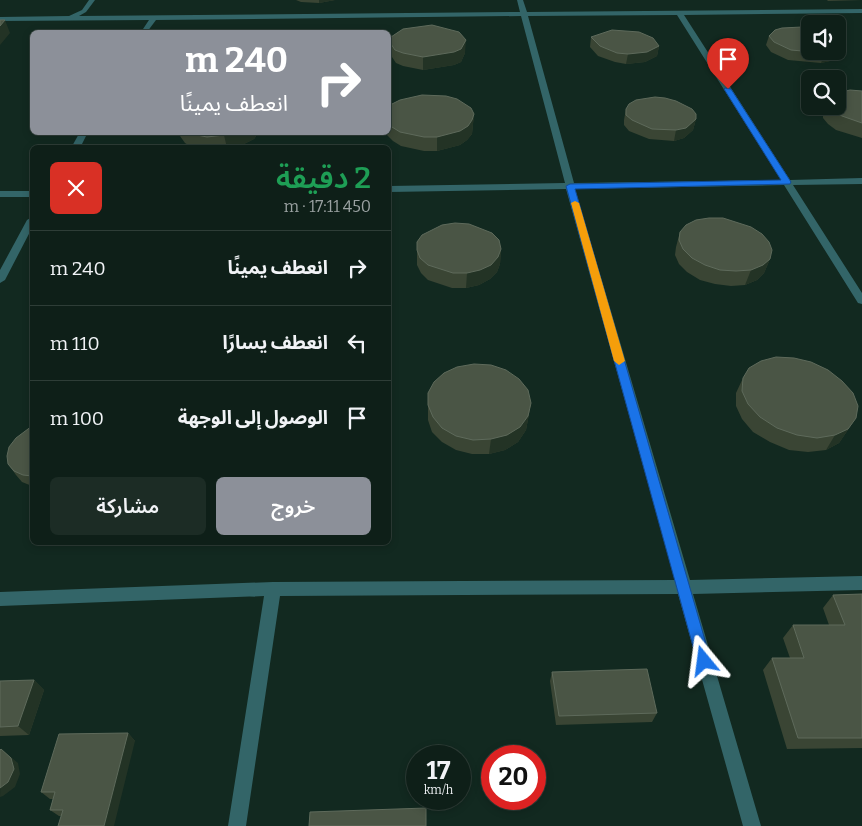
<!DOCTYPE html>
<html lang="ar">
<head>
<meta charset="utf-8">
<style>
	:root { --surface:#0e1f18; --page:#1c2c25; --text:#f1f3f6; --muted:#9ba2a2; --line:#2e3d37; --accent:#8c9099 }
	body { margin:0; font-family:Bitter,"Noto Sans Arabic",serif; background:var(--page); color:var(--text); direction:rtl; height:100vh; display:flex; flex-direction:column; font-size:19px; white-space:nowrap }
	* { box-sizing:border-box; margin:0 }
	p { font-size:16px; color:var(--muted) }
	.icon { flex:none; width:28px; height:28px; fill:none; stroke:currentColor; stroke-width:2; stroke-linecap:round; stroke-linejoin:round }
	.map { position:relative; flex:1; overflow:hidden; direction:ltr }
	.details { position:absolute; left:30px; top:145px; width:361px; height:400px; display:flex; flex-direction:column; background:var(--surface); border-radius:8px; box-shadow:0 2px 8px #0003,0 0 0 1px var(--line); direction:rtl }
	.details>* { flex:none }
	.guide { position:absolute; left:30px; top:30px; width:361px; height:105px; border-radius:8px; box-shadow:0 2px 8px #0003,0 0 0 1px var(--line); direction:rtl; background:#8c9099; color:#fff; overflow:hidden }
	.controls { position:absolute; left:801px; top:15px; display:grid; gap:10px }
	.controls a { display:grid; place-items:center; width:45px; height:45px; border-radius:8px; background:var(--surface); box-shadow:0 2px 8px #0003,0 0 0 1px var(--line); font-size:25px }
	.speed { position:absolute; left:406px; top:745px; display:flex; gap:10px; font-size:25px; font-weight:700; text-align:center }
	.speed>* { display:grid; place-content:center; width:65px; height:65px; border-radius:50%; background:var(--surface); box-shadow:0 2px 8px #0003,0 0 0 1px var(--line); line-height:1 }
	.speed small { font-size:12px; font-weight:400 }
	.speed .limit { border:8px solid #d22; background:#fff; color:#111 }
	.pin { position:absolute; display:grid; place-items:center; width:42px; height:42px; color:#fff; margin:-51px -21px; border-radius:50% 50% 50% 0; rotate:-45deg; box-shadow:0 0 5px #0007 }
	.pin .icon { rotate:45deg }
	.me { position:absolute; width:55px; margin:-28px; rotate:344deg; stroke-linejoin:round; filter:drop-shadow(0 0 4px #0008) }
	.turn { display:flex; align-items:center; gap:18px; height:105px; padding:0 20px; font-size:22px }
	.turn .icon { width:65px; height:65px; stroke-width:2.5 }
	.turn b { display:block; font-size:35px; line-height:42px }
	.round { display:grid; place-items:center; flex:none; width:52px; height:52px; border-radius:8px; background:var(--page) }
	.summary { display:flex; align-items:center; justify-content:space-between; height:85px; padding:0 20px }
	h1 { font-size:30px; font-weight:600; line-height:38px; color:#1e9e55 }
	.button { display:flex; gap:10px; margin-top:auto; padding:10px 20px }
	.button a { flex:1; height:58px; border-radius:8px; background:var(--accent); color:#fff; font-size:20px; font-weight:600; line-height:58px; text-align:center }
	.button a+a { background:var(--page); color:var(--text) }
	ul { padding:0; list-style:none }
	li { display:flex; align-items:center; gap:15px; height:75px; padding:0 20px; border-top:1px solid var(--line) }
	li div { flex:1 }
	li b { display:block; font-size:19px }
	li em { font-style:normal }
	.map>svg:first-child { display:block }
</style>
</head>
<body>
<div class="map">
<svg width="862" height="826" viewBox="0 0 862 826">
	<rect width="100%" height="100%" fill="#122920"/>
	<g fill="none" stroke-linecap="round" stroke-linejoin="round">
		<path fill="#336568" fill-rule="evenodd" d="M 89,0 L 95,0 L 86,12 L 79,16 L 520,12 L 517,0 L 523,0 L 527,12 L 862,9 L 862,13 L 684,15 L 790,180 L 862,178 L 862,184 L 793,185 L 862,293 L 862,304 L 858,303 L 784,185 L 575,189 L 690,580 L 862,576 L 862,590 L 693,594 L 761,826 L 743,826 L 678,594 L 280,596 L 246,826 L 228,826 L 264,596 L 0,606 L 0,592 L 273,582 L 675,580 L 566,189 L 389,192 L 389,186 L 565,183 L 521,16 L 156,20 L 147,32 L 141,32 L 149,20 L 0,21 L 0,17 L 69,16 L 82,10 ZM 677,15 L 781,180 L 574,183 L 528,16 Z
			M 80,132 L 88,132 L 80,148 L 71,148 Z
			M 0,191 L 32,191 L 32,197 L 0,197 Z
			M 32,217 L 32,228 L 5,280 L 0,283 L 0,270 L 27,220 Z"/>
	</g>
	<path fill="#3a4534" d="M 296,0 L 335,0 L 319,3 L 301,2 Z
		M 827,0 L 862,0 L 828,1 Z
		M 769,36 L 842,54 L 830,61 L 821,63 L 788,60 L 771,52 L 766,45 Z
		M 591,37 L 659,46 L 657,56 L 645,62 L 626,64 L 615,62 L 598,56 L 590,47 Z
		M 389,41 L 465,53 L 461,62 L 454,65 L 423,70 L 403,66 L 396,63 L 390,54 Z
		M 862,91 L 862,138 L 836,130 L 828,124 L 823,118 L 823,113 L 825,106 L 838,106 Z
		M 389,108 L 474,114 L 472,134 L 467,140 L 460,145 L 437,151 L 424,151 L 401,146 L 393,141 L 387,135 L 387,132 L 389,132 Z
		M 626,109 L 696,119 L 693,130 L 684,138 L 674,141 L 649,139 L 629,131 L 624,125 L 624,120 Z
		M 179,132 L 259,132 L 254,139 L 242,145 L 233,148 L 193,148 L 185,143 L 180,136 Z
		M 680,232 L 770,259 L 764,273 L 757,280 L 745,285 L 731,286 L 715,284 L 700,280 L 687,272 L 679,264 L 675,255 L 676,247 Z
		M 501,249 L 500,264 L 497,272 L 490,279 L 479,285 L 466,288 L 452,288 L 428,280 L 421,273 L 417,265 L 417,250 Z
		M 743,378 L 856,418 L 839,443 L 826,450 L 808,452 L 789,450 L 770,442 L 753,432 L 742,419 L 736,406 L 736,393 Z
		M 531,403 L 526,430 L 518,442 L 505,450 L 489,454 L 472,454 L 456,450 L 442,442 L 432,432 L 428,420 L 428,405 Z
		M 32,426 L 32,486 L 22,482 L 16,475 L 8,464 Z
		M 862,594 L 862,748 L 787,749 L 763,670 L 772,658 L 790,658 L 783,638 L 793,625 L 829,625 L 823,608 L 833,595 Z
		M 552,672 L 657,713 L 652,722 L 556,725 L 550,681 Z
		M 34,680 L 44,690 L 29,735 L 0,736 L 0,681 Z
		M 128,733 L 135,741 L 61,816 L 59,816 L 50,810 L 53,799 L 50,799 L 41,792 Z"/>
	<path fill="#233325" d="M 319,0 L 335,0 L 319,3 Z
		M 5,20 L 10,33 L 0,45 L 0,26 Z
		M 466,40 L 465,53 L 461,62 L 454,65 L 423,70 L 423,57 Z
		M 845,45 L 842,54 L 830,61 L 821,63 L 825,53 L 838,51 L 838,49 Z
		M 659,46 L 657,56 L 645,62 L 626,64 L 628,54 Z
		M 474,114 L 472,134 L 467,140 L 460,145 L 437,151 L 437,137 Z
		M 696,119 L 693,130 L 684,138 L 674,141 L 676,130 Z
		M 235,132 L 259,132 L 254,139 L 242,145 L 233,148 L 227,148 L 224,135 Z
		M 501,249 L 500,264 L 497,272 L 490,279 L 479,285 L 466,288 L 467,273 Z
		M 770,259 L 764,273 L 757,280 L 745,285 L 751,270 Z
		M 531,403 L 526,430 L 518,442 L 505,450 L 489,454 L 491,439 Z
		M 856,418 L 839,443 L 826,450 L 835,435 Z
		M 34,680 L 44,690 L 29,735 L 18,726 Z
		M 128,733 L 135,741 L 114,826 L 104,826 Z
		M 1,749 L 18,763 L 20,774 L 15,787 L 3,796 L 0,797 Z"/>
	<path fill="#4a5545" stroke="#5e6a5b" d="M 0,20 L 5,20 L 0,26 Z
		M 432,25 L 459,32 L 466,40 L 461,49 L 454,52 L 423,57 L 403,53 L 395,50 L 389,41 L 391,37 L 403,29 Z
		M 802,27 L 810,28 L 810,51 L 834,51 L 825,53 L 791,50 L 774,42 L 769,36 L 775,30 L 782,28 Z
		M 612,30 L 639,32 L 653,38 L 659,46 L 647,52 L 628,54 L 617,53 L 600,46 L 591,37 Z
		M 838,40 L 845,45 L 838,49 Z
		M 850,90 L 862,91 L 862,123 L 842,116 L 833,111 L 830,106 L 838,106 L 838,93 Z
		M 422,95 L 446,96 L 457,99 L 471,108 L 474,114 L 472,120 L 468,126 L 460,131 L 437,137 L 424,137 L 400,132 L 392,127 L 389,124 L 389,108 L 392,104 L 400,100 Z
		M 655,97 L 665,98 L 676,101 L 692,109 L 696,114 L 696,119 L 686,128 L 676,130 L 652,129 L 632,120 L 626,115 L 626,109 L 629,104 L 636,100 Z
		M 188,132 L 235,132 L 224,135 L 207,137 L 192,134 Z
		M 709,218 L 723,218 L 751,227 L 762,234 L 769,242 L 772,250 L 770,259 L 763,265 L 751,270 L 736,271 L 720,270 L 705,265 L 692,258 L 683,249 L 679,240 L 680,232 L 686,225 L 696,220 Z
		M 455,223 L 469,224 L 492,233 L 499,240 L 501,249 L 498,257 L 491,265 L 480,270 L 467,273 L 453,273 L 428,265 L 420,258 L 417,250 L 417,242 L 422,235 L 442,225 Z
		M 776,357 L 794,358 L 811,362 L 828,370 L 842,381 L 853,393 L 858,406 L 856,418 L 848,429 L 835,435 L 817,438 L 797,435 L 777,428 L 760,417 L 748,404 L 742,391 L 743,378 L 749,368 L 761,361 Z
		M 474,364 L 491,365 L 506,370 L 519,379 L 528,390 L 531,403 L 528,416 L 520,427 L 507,435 L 491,439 L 473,440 L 456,436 L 442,428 L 433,417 L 428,405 L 428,393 L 434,382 L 444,373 L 457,367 Z
		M 32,426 L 32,476 L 23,475 L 14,471 L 8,464 L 7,456 L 9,447 L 16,438 Z
		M 862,594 L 862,738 L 798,738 L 772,658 L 804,658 L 793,625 L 845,625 L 833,595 Z
		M 647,669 L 657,713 L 559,716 L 552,672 Z
		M 34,680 L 18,726 L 0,727 L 0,681 Z
		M 128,733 L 104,826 L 58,826 L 63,810 L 50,810 L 55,792 L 41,792 L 59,734 Z
		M 1,749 L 11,758 L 14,769 L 8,782 L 0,788 L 0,750 Z
		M 426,808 L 426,826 L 309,826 L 310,812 Z"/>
	<path fill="#1a73e8" stroke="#114b97" d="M 725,88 L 731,89 L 791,182 L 790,184 L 575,189 L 711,661 L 709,666 L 704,668 L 699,666 L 697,661 L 566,186 L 570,184 L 781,180 L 724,89 Z"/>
	<path fill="#f59e0b" d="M 575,201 L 579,203 L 625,361 L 619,365 L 614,361 L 571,203 Z"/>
</svg>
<div class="controls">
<a><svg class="icon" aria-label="sound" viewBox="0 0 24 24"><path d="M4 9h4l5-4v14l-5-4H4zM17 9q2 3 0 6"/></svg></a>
<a><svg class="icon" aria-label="search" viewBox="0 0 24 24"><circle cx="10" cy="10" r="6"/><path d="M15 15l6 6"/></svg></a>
</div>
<div class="speed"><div>17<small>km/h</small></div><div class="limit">20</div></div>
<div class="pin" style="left:728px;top:89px;background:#d93025"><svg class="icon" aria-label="arrive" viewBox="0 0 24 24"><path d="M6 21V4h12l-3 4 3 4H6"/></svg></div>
<svg class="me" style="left:704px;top:661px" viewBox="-20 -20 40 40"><path d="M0-17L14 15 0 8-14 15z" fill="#1a73e8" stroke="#fff" stroke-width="4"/></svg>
<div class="guide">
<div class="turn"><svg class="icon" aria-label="right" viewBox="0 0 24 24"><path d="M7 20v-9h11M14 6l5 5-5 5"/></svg><div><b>240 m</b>انعطف يمينًا</div></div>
</div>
<section class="details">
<div class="summary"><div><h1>2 دقيقة</h1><p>450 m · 17:11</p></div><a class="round" style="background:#d93025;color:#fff"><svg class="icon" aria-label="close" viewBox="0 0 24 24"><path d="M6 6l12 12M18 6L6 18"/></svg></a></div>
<ul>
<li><svg class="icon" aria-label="right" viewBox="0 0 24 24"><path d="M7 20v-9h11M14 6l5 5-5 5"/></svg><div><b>انعطف يمينًا</b></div><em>240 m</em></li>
<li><svg class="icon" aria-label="left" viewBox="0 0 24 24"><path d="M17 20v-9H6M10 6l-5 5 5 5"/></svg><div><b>انعطف يسارًا</b></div><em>110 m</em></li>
<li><svg class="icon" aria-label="arrive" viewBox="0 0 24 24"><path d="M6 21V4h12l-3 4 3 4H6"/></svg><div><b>الوصول إلى الوجهة</b></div><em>100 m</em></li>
</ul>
<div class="button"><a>خروج</a><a>مشاركة</a></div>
</section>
</div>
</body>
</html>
